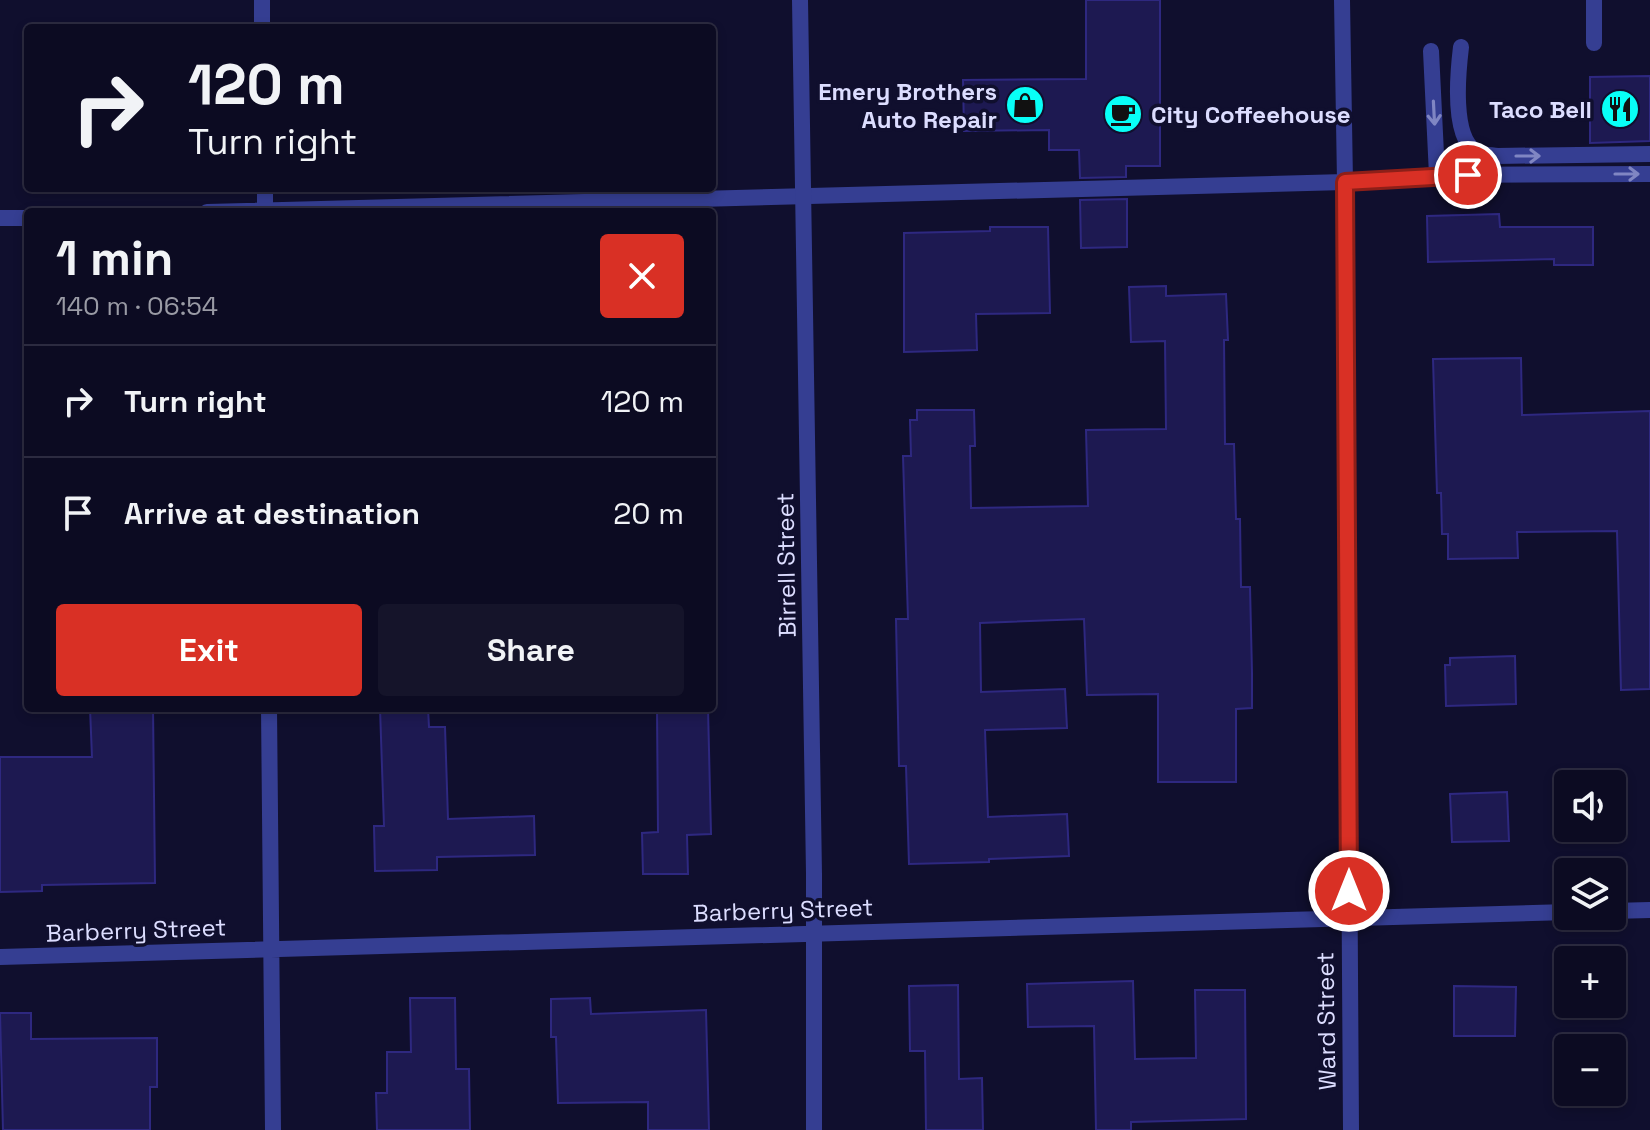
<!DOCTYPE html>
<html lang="en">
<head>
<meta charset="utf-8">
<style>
	:root { --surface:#0c0b22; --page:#15142a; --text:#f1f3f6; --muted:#9a9ba5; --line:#2c2b40; --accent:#d93025 }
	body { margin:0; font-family:"Space Grotesk",sans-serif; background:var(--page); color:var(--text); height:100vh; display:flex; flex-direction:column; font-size:30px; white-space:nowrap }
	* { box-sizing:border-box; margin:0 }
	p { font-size:26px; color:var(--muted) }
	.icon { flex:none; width:44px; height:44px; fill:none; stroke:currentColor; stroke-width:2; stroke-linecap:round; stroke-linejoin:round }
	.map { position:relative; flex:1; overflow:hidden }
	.panel { position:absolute; left:24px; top:208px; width:692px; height:504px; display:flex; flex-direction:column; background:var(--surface); border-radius:8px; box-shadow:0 4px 12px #0003,0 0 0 2px var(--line) }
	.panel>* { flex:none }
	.banner { position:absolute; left:24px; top:24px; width:692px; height:168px; border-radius:8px; box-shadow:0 4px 12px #0003,0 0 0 2px var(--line); background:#0c0b22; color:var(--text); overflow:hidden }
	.controls { position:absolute; left:1554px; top:770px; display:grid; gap:16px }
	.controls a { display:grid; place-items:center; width:72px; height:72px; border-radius:8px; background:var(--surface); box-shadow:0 4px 12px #0003,0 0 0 2px var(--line); font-size:40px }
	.pin { position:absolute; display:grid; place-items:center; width:68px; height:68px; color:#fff; margin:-34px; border:4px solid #fff; border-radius:50%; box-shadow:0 2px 8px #0007 }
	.me { position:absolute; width:88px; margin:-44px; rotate:0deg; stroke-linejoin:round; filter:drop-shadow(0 0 6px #0008) }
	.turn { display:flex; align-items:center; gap:28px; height:168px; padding:0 32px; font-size:36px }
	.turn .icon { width:104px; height:104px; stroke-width:2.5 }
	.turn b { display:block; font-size:56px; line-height:68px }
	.round { display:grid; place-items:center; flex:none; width:84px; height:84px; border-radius:8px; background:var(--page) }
	.overview { display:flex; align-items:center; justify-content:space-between; height:136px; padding:0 32px }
	h1 { font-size:48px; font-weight:700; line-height:60px }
	.primary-button { display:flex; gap:16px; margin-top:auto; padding:16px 32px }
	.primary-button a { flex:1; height:92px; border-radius:8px; background:var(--accent); color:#fff; font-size:32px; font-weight:700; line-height:92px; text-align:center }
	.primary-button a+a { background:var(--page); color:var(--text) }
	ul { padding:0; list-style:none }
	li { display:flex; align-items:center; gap:24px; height:112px; padding:0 32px; border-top:2px solid var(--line) }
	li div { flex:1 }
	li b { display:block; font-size:30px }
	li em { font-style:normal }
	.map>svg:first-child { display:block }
</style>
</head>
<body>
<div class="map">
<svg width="1650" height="1130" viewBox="0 0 1650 1130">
	<rect width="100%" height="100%" fill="#100f2e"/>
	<path fill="#1d1951" stroke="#2e2880" stroke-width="2" d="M 1086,0 L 1160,0 L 1160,166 L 1126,166 L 1126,177 L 1080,178 L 1079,150 L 1049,150 L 1049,130 L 964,131 L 963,80 L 1086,79 Z
		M 1650,76 L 1650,141 L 1590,143 L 1590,77 Z
		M 1127,199 L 1127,247 L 1081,248 L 1080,200 Z
		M 1499,214 L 1500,227 L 1593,227 L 1593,265 L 1554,265 L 1554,259 L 1428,262 L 1427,216 Z
		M 990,227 L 1048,227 L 1050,313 L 976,314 L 977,350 L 904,352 L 904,233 L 990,231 Z
		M 1166,286 L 1166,296 L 1226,294 L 1228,340 L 1224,340 L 1225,444 L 1234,444 L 1236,519 L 1240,519 L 1241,587 L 1250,587 L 1252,673 L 1252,708 L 1236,709 L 1236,782 L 1158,782 L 1158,694 L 1087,695 L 1084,619 L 980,623 L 981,692 L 1065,689 L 1067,728 L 985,730 L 988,817 L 1067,814 L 1069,856 L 989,859 L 989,862 L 909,864 L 906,766 L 899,766 L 896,619 L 908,619 L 903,456 L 911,456 L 910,420 L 917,420 L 917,410 L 974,410 L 975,446 L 970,446 L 971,508 L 1088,506 L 1086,430 L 1166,429 L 1165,341 L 1131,342 L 1129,287 Z
		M 1521,358 L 1522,415 L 1650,411 L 1650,689 L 1621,690 L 1617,531 L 1517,532 L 1518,558 L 1448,559 L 1448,534 L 1442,534 L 1441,493 L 1437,493 L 1433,359 Z
		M 1515,656 L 1516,704 L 1446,706 L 1445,665 L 1450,665 L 1450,658 Z
		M 90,708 L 153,708 L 155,883 L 42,885 L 42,891 L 0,892 L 0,757 L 92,757 Z
		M 380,708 L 428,708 L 429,727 L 445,727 L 448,819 L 534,816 L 535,855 L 437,857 L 437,870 L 375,871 L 374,826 L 384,826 Z
		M 657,708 L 708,708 L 711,834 L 687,835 L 688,874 L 643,874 L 642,833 L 658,832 Z
		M 1507,792 L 1509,841 L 1452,842 L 1450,794 Z
		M 1133,981 L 1135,1059 L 1196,1058 L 1195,990 L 1245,990 L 1246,1119 L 1131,1122 L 1131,1130 L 1096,1130 L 1094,1026 L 1028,1027 L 1027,984 Z
		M 958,985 L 959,1079 L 982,1078 L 983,1130 L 926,1130 L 925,1051 L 910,1051 L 909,986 Z
		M 1454,986 L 1516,987 L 1515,1036 L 1454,1036 Z
		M 410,998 L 455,998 L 456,1069 L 469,1069 L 470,1130 L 377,1130 L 376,1093 L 387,1093 L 387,1052 L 411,1052 Z
		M 590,998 L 591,1014 L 706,1010 L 709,1130 L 648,1130 L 648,1102 L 558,1103 L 556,1037 L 551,1037 L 551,999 Z
		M 0,1013 L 31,1013 L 31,1039 L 157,1038 L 157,1087 L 150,1087 L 150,1130 L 3,1130 Z"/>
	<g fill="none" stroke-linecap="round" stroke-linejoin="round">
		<path stroke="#353e92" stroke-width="16" d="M 1594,0 L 1594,43
			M 1461,47 C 1458,72 1451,139 1477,152 C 1482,155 1491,155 1497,156 L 1650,154
			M 1431,51 L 1437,175
			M 207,212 L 1345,182 L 1437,175 L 1650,174
			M 0,218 L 28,218"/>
		<path stroke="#353e92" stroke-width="16" d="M 262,0 L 262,28
			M 800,0 L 814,874 L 814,1130
			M 1342,0 L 1345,182 L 1351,1130
			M 265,188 L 265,212
			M 269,708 L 273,1130
			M 1612,911 L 1650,910
			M 0,957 L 1568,912"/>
	</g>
	<defs><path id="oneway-shaft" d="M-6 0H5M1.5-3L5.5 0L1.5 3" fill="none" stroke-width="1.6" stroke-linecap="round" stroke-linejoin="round" transform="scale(2)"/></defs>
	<g stroke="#8086c3">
		<use href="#oneway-shaft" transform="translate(1434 113) rotate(87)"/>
		<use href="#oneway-shaft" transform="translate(1528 156)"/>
		<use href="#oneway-shaft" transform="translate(1627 174)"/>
	</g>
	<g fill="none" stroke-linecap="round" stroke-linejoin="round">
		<g stroke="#8d1f18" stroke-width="20">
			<path id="route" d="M 1349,891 L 1345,182 L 1468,175"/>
		</g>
		<use href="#route" stroke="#d93025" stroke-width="14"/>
	</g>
	<defs>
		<g id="shop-disc" transform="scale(2)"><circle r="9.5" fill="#08fff7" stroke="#100f2e"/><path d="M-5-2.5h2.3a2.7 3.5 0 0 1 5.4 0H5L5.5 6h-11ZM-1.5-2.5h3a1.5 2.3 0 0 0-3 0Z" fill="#111"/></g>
		<g id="restaurant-disc" transform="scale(2)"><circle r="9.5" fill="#08fff7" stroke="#100f2e"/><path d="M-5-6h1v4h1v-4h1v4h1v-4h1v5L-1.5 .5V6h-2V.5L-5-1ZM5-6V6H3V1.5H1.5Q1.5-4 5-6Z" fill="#111"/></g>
		<g id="cafe-disc" transform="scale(2)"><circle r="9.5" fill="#08fff7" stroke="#100f2e"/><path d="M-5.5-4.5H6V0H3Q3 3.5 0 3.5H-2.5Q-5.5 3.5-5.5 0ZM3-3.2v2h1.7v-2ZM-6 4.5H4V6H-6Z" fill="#111"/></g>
	</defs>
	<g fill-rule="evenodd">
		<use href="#shop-disc" x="1025" y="105"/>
		<use href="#restaurant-disc" x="1620" y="109"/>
		<use href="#cafe-disc" x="1123" y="114"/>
	</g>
	<g text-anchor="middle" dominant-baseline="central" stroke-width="7" stroke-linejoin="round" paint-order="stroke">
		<g font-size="24" font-weight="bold" fill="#dcddff" stroke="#100f2e" text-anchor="end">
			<text x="997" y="91">Emery Brothers<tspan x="997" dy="28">Auto Repair</tspan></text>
			<text x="1592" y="109">Taco Bell</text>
			<text x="1151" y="114" text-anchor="start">City Coffeehouse</text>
		</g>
		<g font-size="24" fill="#dcddff" stroke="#100f2e">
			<text transform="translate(786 565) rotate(-91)">Birrell Street</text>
			<text transform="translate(783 910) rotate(-2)">Barberry Street</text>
			<text transform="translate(136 930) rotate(-2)">Barberry Street</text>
			<text transform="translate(1326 1021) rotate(-91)">Ward Street</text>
		</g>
	</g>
</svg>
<div class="controls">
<a><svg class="icon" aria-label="sound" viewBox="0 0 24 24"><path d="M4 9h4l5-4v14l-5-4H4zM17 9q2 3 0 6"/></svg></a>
<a><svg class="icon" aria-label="layers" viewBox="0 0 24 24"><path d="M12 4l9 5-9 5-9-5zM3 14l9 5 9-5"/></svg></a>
<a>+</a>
<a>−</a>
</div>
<div class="pin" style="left:1468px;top:175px;background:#d93025"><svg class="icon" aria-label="arrive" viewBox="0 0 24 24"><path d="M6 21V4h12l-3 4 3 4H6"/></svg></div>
<svg class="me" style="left:1349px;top:891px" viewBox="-20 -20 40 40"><circle r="17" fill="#d93025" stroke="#fff" stroke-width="3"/><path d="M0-11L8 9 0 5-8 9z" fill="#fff"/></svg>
<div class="banner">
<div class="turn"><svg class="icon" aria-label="right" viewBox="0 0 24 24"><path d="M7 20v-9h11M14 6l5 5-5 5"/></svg><div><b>120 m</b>Turn right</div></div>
</div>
<section class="panel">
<div class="overview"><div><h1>1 min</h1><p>140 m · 06:54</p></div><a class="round" style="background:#d93025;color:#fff"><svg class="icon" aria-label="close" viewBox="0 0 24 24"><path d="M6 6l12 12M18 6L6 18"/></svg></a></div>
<ul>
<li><svg class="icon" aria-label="right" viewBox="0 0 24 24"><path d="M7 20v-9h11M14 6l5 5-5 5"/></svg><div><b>Turn right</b></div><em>120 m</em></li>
<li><svg class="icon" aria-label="arrive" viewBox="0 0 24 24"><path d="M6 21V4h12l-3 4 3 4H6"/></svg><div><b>Arrive at destination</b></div><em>20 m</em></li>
</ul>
<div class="primary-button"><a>Exit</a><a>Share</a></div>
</section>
</div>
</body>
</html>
